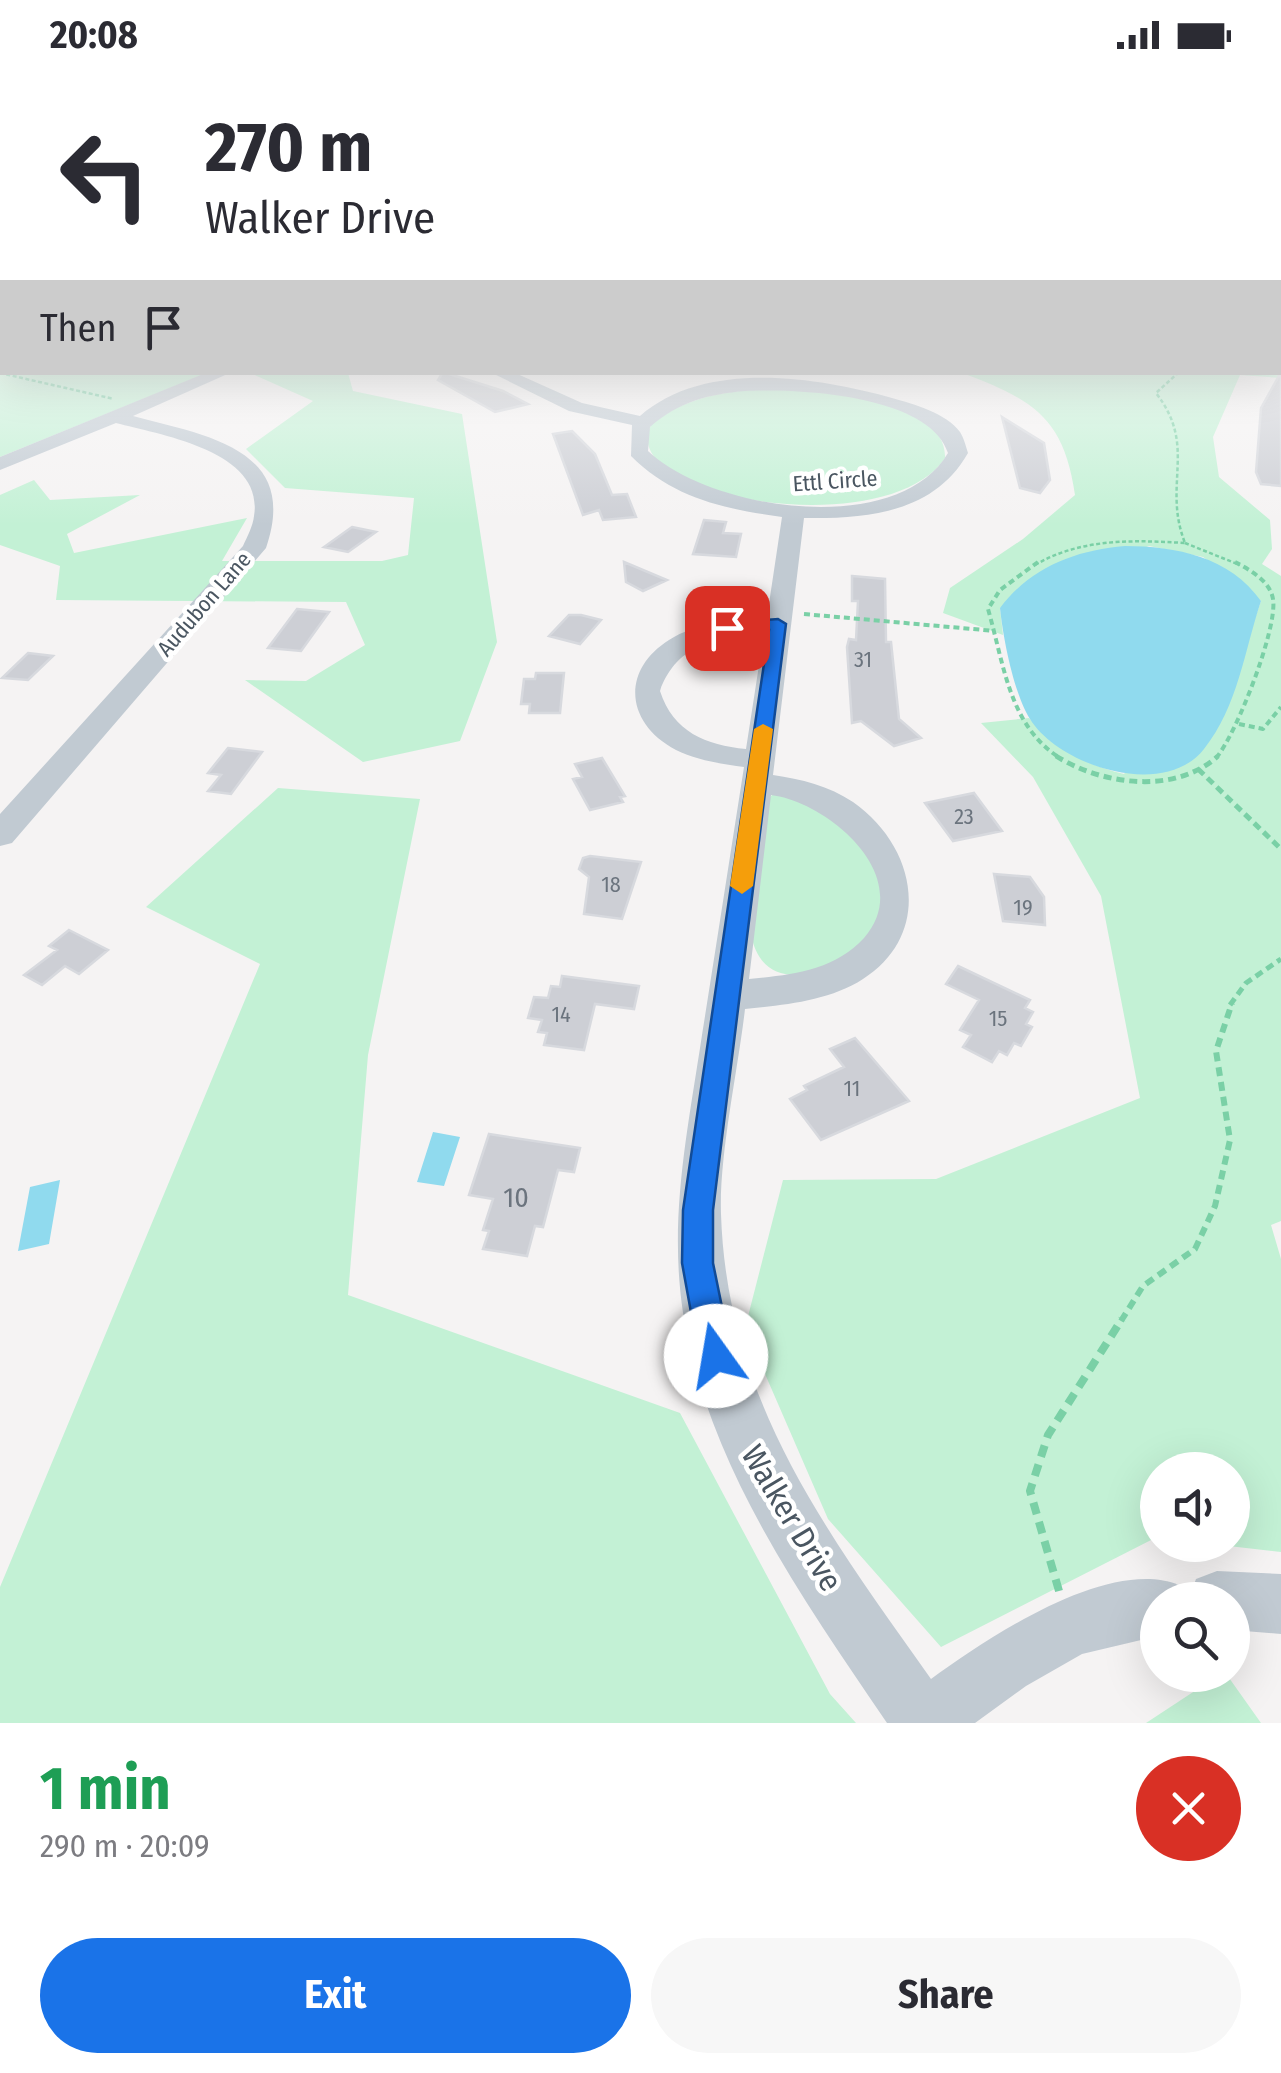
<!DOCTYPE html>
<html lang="en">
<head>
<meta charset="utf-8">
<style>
	:root { --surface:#fff; --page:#f7f7f7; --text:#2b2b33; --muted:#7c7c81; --accent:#1a73e8 }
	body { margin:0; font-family:"Fira Sans Condensed",sans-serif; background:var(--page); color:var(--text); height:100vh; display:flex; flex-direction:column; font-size:38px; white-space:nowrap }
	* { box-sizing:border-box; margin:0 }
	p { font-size:32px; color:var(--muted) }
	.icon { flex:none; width:55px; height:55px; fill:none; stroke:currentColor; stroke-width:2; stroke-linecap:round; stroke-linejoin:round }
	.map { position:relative; height:1653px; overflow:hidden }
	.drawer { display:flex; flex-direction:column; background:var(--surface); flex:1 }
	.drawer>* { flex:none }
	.top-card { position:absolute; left:0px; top:0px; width:1282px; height:305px; box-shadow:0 10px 40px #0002; background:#fff; color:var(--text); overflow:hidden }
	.fabs { position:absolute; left:1140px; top:1382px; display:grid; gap:20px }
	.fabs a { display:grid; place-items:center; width:110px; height:110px; border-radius:50%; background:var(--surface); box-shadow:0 10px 40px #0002; font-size:50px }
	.pin { position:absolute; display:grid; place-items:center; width:85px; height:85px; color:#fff; margin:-42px; border-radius:20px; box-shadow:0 5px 15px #0006 }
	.me { position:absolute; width:110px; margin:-55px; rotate:347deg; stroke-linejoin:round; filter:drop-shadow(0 0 8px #0008) }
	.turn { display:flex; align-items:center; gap:35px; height:210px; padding:0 40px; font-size:45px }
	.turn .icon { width:130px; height:130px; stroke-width:2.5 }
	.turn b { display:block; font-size:70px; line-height:85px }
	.then { display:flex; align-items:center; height:95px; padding:0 40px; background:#0003; gap:20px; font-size:38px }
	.round { display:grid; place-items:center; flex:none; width:105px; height:105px; border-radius:52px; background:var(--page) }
	.headline { display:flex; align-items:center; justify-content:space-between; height:170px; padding:0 40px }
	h1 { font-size:60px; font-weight:700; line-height:75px; color:#1e9e55 }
	.action { display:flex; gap:20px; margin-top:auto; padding:20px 40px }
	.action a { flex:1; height:115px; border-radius:60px; background:var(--accent); color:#fff; font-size:40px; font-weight:700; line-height:115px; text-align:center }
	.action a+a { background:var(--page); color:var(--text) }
	.status { display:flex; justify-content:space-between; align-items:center; height:70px; padding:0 50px; background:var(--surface); direction:ltr }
	.status svg { height:28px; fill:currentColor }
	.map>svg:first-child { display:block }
</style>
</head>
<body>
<div class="status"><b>20:08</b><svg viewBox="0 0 49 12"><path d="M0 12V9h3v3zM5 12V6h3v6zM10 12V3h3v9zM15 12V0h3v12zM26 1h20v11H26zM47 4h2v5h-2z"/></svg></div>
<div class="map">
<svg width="1281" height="1653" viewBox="0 0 1281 1653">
	<rect width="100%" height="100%" fill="#f5f3f3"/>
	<path fill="#c3f1d5" d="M 0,223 L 2,302 L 207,303 L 0,387 Z
		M 1281,290 L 1281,308 L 1240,305 L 1213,367 L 1219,407 L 1270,450 L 1272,479 L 1262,494 L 1281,506 L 1281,1151 L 1271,1155 L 1281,1189 L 1281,1482 L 1220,1475 L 1232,1475 L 1232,1400 L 1158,1400 L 1157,1467 L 941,1577 L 828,1449 L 745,1258 L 783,1110 L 936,1109 L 1140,1028 L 1101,826 L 1033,707 L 981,653 L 1029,648 C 1058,679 1083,694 1124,704 L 1253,554 L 1261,531 L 1203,487 L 1149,476 L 1000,538 L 1003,565 L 943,543 L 950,518 L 1023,469 L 1075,425 C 1064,347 1032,329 962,303 L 1280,302 Z
		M 250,303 L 348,303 L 353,321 L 462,344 L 497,572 L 460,671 L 363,692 L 245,610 L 306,611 L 365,575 L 346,532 L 56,530 L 60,496 L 0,475 L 0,425 L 34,410 L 50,430 L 140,425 L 67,464 L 74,483 L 247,448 L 222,491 L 382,491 L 408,485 L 414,428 L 285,418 L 246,379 L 313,331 Z
		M 792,317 C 831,323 948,332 945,388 C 888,474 614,429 651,355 C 691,321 741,320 792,317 Z
		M 278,718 L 420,729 L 368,985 L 348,1225 L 680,1343 L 830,1624 L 856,1653 L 0,1653 L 0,1517 L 260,894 L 146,837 Z
		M 790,724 C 812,736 839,747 858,763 C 865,769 869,781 873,790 C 876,799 884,810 884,819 C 887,886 764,949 751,863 L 768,730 L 772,725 Z
		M 1219,1605 L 1227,1605 L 1261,1653 L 1146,1653 Z"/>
	<path fill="#90daee" d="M 1125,476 C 1176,476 1230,487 1261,531 C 1244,582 1238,636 1204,679 C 1164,730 1059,696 1030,649 C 1014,624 1003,568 1000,538 C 1030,498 1075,480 1125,476 Z
		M 433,1062 L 460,1067 L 444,1116 L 417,1112 Z
		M 60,1110 L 49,1174 L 18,1181 L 30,1117 Z"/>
	<path fill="#cdcfd5" stroke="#d7d9de" stroke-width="2.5" d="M 443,302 L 503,321 L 528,334 L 495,342 L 438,310 Z
		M 1281,302 L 1281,416 L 1261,414 L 1256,402 L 1261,338 Z
		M 1002,347 L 1044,373 L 1050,410 L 1040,423 L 1020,418 Z
		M 572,361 L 595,384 L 612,425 L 627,424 L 636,447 L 603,450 L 599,440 L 583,445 L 553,364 Z
		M 704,450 L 726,452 L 723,463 L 741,464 L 736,487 L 693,484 Z
		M 352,457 L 376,462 L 348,482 L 324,477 Z
		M 624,492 L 667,510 L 643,521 L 626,512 Z
		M 852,506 L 885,509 L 886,572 L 891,572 L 899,649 L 921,668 L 894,676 L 861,651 L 852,653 L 847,577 L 849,569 L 856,570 L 858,531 L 852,531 Z
		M 297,539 L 329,542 L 301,581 L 268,578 Z
		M 569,545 L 581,545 L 601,550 L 580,574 L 549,566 Z
		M 28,583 L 53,586 L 28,610 L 2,608 Z
		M 536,603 L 564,603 L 560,643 L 529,643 L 530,634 L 521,634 L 524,609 L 535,609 Z
		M 228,678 L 262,682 L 231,724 L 208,721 L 221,705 L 208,703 Z
		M 602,688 L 625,726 L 620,727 L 623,732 L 590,740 L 573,709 L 582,707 L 575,694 Z
		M 974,723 L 1002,761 L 953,771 L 925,733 Z
		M 590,786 L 641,792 L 622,849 L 584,844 L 589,807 L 579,799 L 583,788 Z
		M 994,804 L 1030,807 L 1044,827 L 1045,855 L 1003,851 Z
		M 69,860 L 108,880 L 79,904 L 65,896 L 42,915 L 24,905 L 57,880 L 49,876 Z
		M 958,896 L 1030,930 L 1025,938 L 1033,942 L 1026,954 L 1032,957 L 1021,976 L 1014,973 L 1007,985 L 999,981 L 992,992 L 963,977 L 971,965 L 960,960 L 979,930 L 946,914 Z
		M 562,906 L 639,916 L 634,939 L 595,934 L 584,980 L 544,975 L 547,963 L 538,962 L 542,950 L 528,948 L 534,927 L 548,928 L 551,916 L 560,917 Z
		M 855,968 L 909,1031 L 821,1070 L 790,1029 L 807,1020 L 804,1016 L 844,997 L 830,979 Z
		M 489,1064 L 580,1078 L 574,1102 L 558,1100 L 543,1157 L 535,1156 L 527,1186 L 483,1179 L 489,1161 L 483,1160 L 493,1129 L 469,1125 Z"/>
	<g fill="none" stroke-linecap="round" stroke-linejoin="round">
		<path stroke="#7ad0a6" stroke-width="2.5" stroke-dasharray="4 2.5" stroke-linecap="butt" d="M 1179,302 L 1156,323 C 1198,377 1162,414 1185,473
			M 0,303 L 114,329
			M 1185,473 L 1240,495
			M 1035,495 C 1081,468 1133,470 1185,473"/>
		<path stroke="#7ad0a6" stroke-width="4" stroke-dasharray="6 4" stroke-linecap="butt" d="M 1038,492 L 1000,520 L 988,539 C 1004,594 1009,656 1060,688
			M 804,544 L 995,561
			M 1239,654 L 1263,659 L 1281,637
			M 1216,688 C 1236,665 1278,558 1273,529 C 1270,511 1250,500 1235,492"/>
		<path stroke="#7ad0a6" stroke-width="5" stroke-dasharray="8 5" stroke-linecap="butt" d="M 1056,686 C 1102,715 1175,725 1218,686
			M 1198,699 L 1281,779
			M 1230,935 L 1246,913 L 1281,889"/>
		<path stroke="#7ad0a6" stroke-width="6" stroke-dasharray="9 6" stroke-linecap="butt" d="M 1121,1251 L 1143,1216 L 1195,1179 L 1215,1136 L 1230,1070 L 1216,981 L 1232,933"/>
		<path stroke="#7ad0a6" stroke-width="8" stroke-dasharray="12 8" stroke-linecap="butt" d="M 1059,1521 L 1030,1421 L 1048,1365 L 1122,1249"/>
		<path fill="#c1cad2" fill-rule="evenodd" d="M 1280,224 L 1281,224 L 1281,233 L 1280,233 Z
			M 208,302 L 232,302 L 133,346 C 208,366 300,379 266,478 L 12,773 L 0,776 L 0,744 L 243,476 C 247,467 253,456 254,446 C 265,381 161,365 116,353 L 0,400 L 0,387 Z
			M 490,302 L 513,302 L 582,333 L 640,346 C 705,289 817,307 892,328 C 914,334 946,343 960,362 C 964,368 966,377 968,383 C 934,443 867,449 804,448 L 773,705 C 801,709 829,716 853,732 C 916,776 934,863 863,909 C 829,931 784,935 745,939 C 738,1000 719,1085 721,1144 C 727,1331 827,1462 931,1609 C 987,1568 1109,1486 1179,1515 L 1185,1530 L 1158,1530 L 1158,1566 L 1082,1584 L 1026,1616 L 975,1653 L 887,1653 C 810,1539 727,1423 692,1287 C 663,1174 685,1078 702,965 C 716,877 730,786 744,697 C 721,694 696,690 676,680 C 626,654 620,601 669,570 C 697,552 735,550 767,547 L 782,447 C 724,439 673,428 631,386 L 632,355 L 569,341 ZM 745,321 C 798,318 930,325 948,383 C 897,469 710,440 648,381 L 650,357 C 678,332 709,324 745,321 ZM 764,563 L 746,679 C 706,675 673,662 660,621 C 677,573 718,567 764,563 ZM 771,725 C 828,732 917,807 864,868 C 834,901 790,905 749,909 Z
			M 1217,1501 L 1281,1504 L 1281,1564 L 1232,1560 L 1232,1530 L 1188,1530 L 1196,1509 Z"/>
	</g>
	<linearGradient id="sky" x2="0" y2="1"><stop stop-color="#85c3ea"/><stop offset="0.49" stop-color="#fafafa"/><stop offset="1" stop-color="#fafafa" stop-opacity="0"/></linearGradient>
	<rect width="1281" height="455" fill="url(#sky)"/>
	<path fill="#1a73e8" stroke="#114b97" stroke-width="2.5" d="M 778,549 L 786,554 L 713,1140 L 713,1193 L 732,1286 L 727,1297 L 716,1302 L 704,1297 L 699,1286 L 682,1193 L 683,1140 L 769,560 L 727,563 L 719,558 L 727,553 Z"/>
	<path fill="#f59e0b" d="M 763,654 L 773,659 L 753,816 L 742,824 L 730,816 L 754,659 Z"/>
	<g text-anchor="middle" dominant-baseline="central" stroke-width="9" stroke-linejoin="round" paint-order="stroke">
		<g font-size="22" fill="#4a5661" stroke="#fff">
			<text transform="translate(835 411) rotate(-4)">Ettl Circle</text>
			<text transform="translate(204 534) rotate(-49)">Audubon Lane</text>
		</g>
		<g font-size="22" fill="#6b747e">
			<text x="863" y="589">31</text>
			<text x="964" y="746">23</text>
			<text x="611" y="814">18</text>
			<text x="1023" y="837">19</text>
			<text x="561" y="944">14</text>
			<text x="998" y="948">15</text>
			<text x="852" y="1018">11</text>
		</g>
		<g font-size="28" fill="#6b747e">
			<text x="516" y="1127">10</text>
		</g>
		<g font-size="32" fill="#4a5661" stroke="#fff">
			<text transform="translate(792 1448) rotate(59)">Walker Drive</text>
		</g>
	</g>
</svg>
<div class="fabs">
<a><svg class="icon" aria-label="sound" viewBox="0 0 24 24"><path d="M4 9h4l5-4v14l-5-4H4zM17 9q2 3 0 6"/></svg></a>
<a><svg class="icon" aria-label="search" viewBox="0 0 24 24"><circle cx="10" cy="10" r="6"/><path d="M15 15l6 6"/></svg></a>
</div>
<div class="pin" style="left:727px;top:558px;background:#d93025"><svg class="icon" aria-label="arrive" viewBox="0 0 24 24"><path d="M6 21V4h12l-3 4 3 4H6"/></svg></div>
<svg class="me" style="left:716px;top:1286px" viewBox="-20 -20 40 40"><circle r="19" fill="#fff"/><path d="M0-13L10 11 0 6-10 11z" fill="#1a73e8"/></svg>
<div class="top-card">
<div class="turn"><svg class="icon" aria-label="left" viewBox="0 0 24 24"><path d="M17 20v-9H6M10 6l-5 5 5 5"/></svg><div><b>270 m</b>Walker Drive</div></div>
<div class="then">Then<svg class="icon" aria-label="arrive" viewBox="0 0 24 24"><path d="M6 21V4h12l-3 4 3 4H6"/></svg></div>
</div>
</div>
<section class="drawer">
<div class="headline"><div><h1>1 min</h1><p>290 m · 20:09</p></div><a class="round" style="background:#d93025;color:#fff"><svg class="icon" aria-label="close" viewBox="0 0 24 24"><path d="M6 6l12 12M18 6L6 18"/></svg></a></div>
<div class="action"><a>Exit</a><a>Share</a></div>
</section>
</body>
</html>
